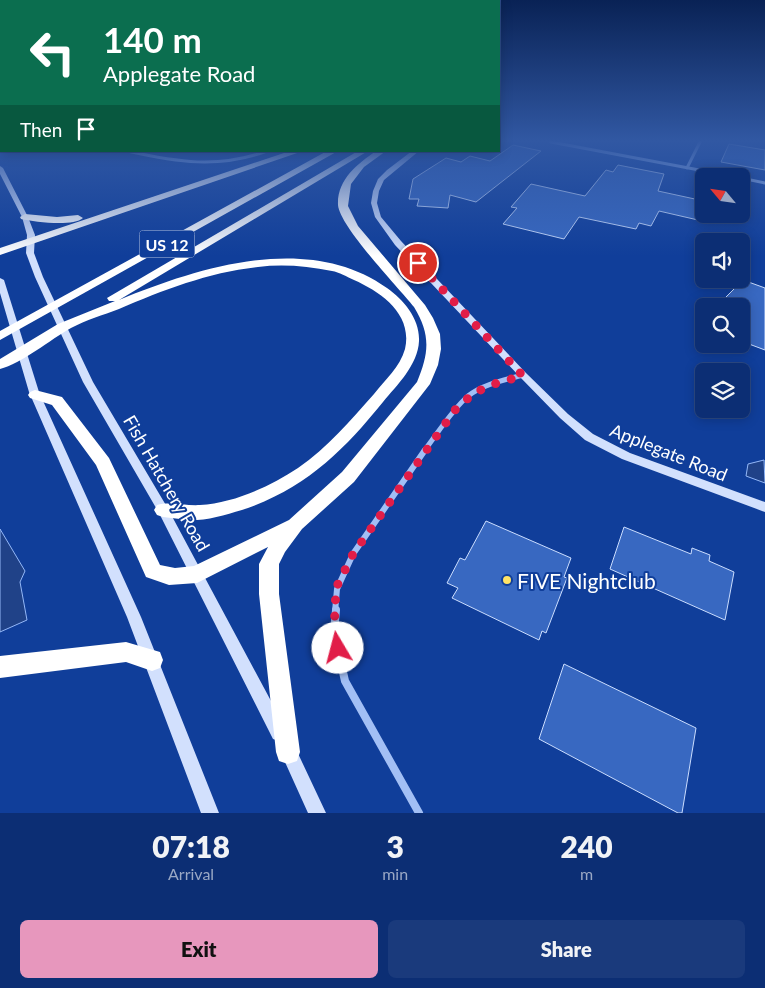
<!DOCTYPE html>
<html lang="en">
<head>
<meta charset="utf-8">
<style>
	:root { --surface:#0c2e74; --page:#1a3a7c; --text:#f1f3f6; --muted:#9aa8c5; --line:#2c4a86; --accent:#e797bd }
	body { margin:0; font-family:Lato,sans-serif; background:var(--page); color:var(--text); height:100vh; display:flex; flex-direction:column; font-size:19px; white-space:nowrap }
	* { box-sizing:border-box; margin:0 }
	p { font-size:16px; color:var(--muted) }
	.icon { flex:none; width:28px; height:28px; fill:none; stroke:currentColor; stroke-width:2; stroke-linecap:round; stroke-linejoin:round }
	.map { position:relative; height:813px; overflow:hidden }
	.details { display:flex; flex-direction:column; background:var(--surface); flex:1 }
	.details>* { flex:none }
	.banner { position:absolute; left:0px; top:0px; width:500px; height:152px; box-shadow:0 2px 12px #0003,0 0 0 1px var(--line); background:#0b6e4f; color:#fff; overflow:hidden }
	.needle { width:32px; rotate:299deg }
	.tools { position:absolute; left:695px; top:168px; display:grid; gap:10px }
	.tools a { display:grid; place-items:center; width:55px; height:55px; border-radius:8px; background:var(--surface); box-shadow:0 2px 12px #0003,0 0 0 1px var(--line); font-size:25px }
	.pin { position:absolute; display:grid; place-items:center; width:42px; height:42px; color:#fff; margin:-21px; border:2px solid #fff; border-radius:50%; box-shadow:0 1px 5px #0007 }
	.me { position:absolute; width:55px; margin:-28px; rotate:352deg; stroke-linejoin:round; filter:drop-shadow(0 0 4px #0008) }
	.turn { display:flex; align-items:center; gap:18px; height:105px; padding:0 20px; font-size:22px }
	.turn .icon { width:65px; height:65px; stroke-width:2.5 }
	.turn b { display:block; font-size:35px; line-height:42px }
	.then { display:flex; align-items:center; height:48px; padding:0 20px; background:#0003; gap:10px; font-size:19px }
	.eta { display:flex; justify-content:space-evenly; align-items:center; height:85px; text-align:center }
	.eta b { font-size:30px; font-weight:800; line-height:35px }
	.button { display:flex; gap:10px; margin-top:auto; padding:10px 20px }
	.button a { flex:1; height:58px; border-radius:8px; background:var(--accent); color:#111; font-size:20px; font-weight:800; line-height:58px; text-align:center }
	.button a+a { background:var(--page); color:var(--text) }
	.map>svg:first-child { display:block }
</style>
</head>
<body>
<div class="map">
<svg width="765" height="813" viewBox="0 0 765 813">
	<rect width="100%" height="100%" fill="#103e9a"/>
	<path fill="#204288" stroke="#94b8f8" d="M 764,460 L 765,483 L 746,476 L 748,464 Z
		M 0,529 L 25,571 L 20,582 L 27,620 L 0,632 Z"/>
	<path fill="#3868c1" stroke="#cbddfe" d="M 729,144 L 765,150 L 765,170 L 721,162 Z
		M 513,145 L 541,151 L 476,202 L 450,195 L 448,208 L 417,206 L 419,199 L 409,199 L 413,179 L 446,158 L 461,162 L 470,156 L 490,161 Z
		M 618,165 L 664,174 L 658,191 L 704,201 L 704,206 L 698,220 L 659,211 L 651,226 L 639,223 L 636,229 L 579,217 L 564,239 L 503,224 L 517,208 L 511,207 L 531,184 L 585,196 L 606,170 L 613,172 Z
		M 743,280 L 765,288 L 765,350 L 741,341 L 741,306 L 723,300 Z
		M 486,521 L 571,558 L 564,577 L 567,578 L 546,633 L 542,631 L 539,640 L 452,598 L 458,588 L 447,583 L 460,558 L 465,560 Z
		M 624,527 L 691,554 L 692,548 L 710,555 L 709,561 L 734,572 L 725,620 L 610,569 Z
		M 564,664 L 696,728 L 682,813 L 678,813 L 539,739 Z"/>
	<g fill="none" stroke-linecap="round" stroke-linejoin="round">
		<path stroke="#a2bff5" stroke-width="3" d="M 551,142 L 731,176
			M 127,151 C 177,162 218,169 267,151
			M 687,168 L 700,142
			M 741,178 L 765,183"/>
		<path stroke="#a2bff5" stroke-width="5" d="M 424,451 C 438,433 451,411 468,396 C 483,384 505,380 523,375"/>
		<path stroke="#a2bff5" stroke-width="6" d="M 335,612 L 337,589 L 353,554 L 425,450"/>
		<path stroke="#a2bff5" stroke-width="8" d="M 336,610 L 334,632 L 345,681 L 419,813"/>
		<path fill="#d2e0fd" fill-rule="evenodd" d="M 412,151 L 419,151 L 384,180 L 379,191 L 377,203 L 381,217 L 401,241 L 526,373 L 568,414 L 593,434 L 630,453 L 765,502 L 765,512 L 622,459 L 585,440 L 560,418 L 520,377 L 395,245 L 375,217 L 371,203 L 373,191 L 378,179 L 387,170 Z
			M 0,166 L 3,168 L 28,217 L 35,235 L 34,253 L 43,277 L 93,382 L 167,507 L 285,727 L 287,733 L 285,739 L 279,741 L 273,739 L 159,513 L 83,382 L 35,277 L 26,253 L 27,235 L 22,217 L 0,174 Z
			M 0,278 L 4,280 L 39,392 L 141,617 L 219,813 L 201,813 L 127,617 L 29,392 L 0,293 Z
			M 288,743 L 294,745 L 326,813 L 308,813 L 280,751 L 282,745 Z"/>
		<path fill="#fff" fill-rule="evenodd" d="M 290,151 L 303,151 L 0,255 L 0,248 Z
			M 327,151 L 338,151 L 0,340 L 0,331 Z
			M 358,151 L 368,151 L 119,300 C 200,267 308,232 387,288 C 404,300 420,319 419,341 C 418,365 397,385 383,402 C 344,450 308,486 248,508 C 232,513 214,519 197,520 C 186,520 174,518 163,517 L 157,515 L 154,510 L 157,505 C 170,501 185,506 200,505 C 234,503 269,487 298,468 C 328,447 350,421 374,394 C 385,380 400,367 405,349 C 413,314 381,292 354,280 C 347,277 339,272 332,271 C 307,266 282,264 258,267 C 210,272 163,290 119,309 C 103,315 86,320 71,328 C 51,339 21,364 0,369 L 0,359 L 58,324 L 115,301 L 109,301 L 107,298 Z
			M 376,151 L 386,151 L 364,167 L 351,184 L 348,206 L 358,226 L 425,305 L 433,318 L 440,334 L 441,349 L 438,365 L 430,384 L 354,482 L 302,529 L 285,552 L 279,564 L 279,594 L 300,752 L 297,761 L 288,764 L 279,761 L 276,752 L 259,594 L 259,564 L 268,547 L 197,583 L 169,585 L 146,577 L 96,465 L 52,405 L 30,398 L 28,395 L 30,392 L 35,390 L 62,397 L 109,458 L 160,565 L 175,568 L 194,566 L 289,520 L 342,472 L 417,382 C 429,353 431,335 414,307 C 398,287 340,227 338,205 C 337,180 357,164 376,151 Z
			M 25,214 L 57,217 L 78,215 L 83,218 C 73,227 35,222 21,219 L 20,217 Z
			M 126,642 L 160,652 L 163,660 L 160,668 L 152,671 L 126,662 L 0,678 L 0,656 Z"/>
	</g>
	<linearGradient id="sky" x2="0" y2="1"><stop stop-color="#092255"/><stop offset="0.55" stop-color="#3158a3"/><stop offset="1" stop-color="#3158a3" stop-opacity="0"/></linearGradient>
	<rect width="765" height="256" fill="url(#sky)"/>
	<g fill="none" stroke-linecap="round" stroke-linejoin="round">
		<path stroke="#e11d48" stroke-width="9" stroke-dasharray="0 16.2" d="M 338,648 L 334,632 L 336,588 L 353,554 L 455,410 C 478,387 492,384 523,376 L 418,263"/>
	</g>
	<circle fill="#ffe366" stroke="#103e9a" stroke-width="2" cx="507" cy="580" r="5"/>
	<g text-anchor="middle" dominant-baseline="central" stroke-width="4" stroke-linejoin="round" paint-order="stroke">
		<rect fill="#103e9a" stroke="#b7c5e1" stroke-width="1" x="139.5" y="230.5" width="55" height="27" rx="4"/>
		<g font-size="16" font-weight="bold" fill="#fff">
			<text x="167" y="244">US 12</text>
		</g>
		<g font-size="18" fill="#fff" stroke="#103e9a">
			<text transform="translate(669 452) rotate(22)">Applegate Road</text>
			<text transform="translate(167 483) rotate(60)">Fish Hatchery Road</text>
		</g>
		<g font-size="21" fill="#fff" stroke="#103e9a" text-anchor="start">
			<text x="517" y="580">FIVE Nightclub</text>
		</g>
	</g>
</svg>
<div class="tools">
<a><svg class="needle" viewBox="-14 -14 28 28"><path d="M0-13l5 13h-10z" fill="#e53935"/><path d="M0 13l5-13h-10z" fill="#9aa8c5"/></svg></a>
<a><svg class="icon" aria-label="sound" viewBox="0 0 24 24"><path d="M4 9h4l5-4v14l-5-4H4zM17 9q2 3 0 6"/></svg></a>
<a><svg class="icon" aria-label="search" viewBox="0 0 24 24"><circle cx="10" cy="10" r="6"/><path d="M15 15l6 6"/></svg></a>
<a><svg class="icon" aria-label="layers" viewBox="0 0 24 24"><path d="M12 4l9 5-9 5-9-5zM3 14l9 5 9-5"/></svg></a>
</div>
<div class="pin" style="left:418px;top:263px;background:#d93025"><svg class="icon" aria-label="arrive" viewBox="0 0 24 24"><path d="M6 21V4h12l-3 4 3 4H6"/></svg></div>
<svg class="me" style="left:338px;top:648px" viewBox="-20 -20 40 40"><circle r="19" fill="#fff"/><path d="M0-13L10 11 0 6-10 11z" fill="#e11d48"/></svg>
<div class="banner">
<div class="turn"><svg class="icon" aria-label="left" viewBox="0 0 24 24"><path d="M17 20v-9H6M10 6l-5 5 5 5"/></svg><div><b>140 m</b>Applegate Road</div></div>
<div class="then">Then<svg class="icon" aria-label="arrive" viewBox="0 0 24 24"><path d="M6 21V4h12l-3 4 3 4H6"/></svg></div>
</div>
</div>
<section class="details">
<div class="eta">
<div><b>07:18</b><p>Arrival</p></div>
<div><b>3</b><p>min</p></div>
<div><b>240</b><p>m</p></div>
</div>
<div class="button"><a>Exit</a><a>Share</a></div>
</section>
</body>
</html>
